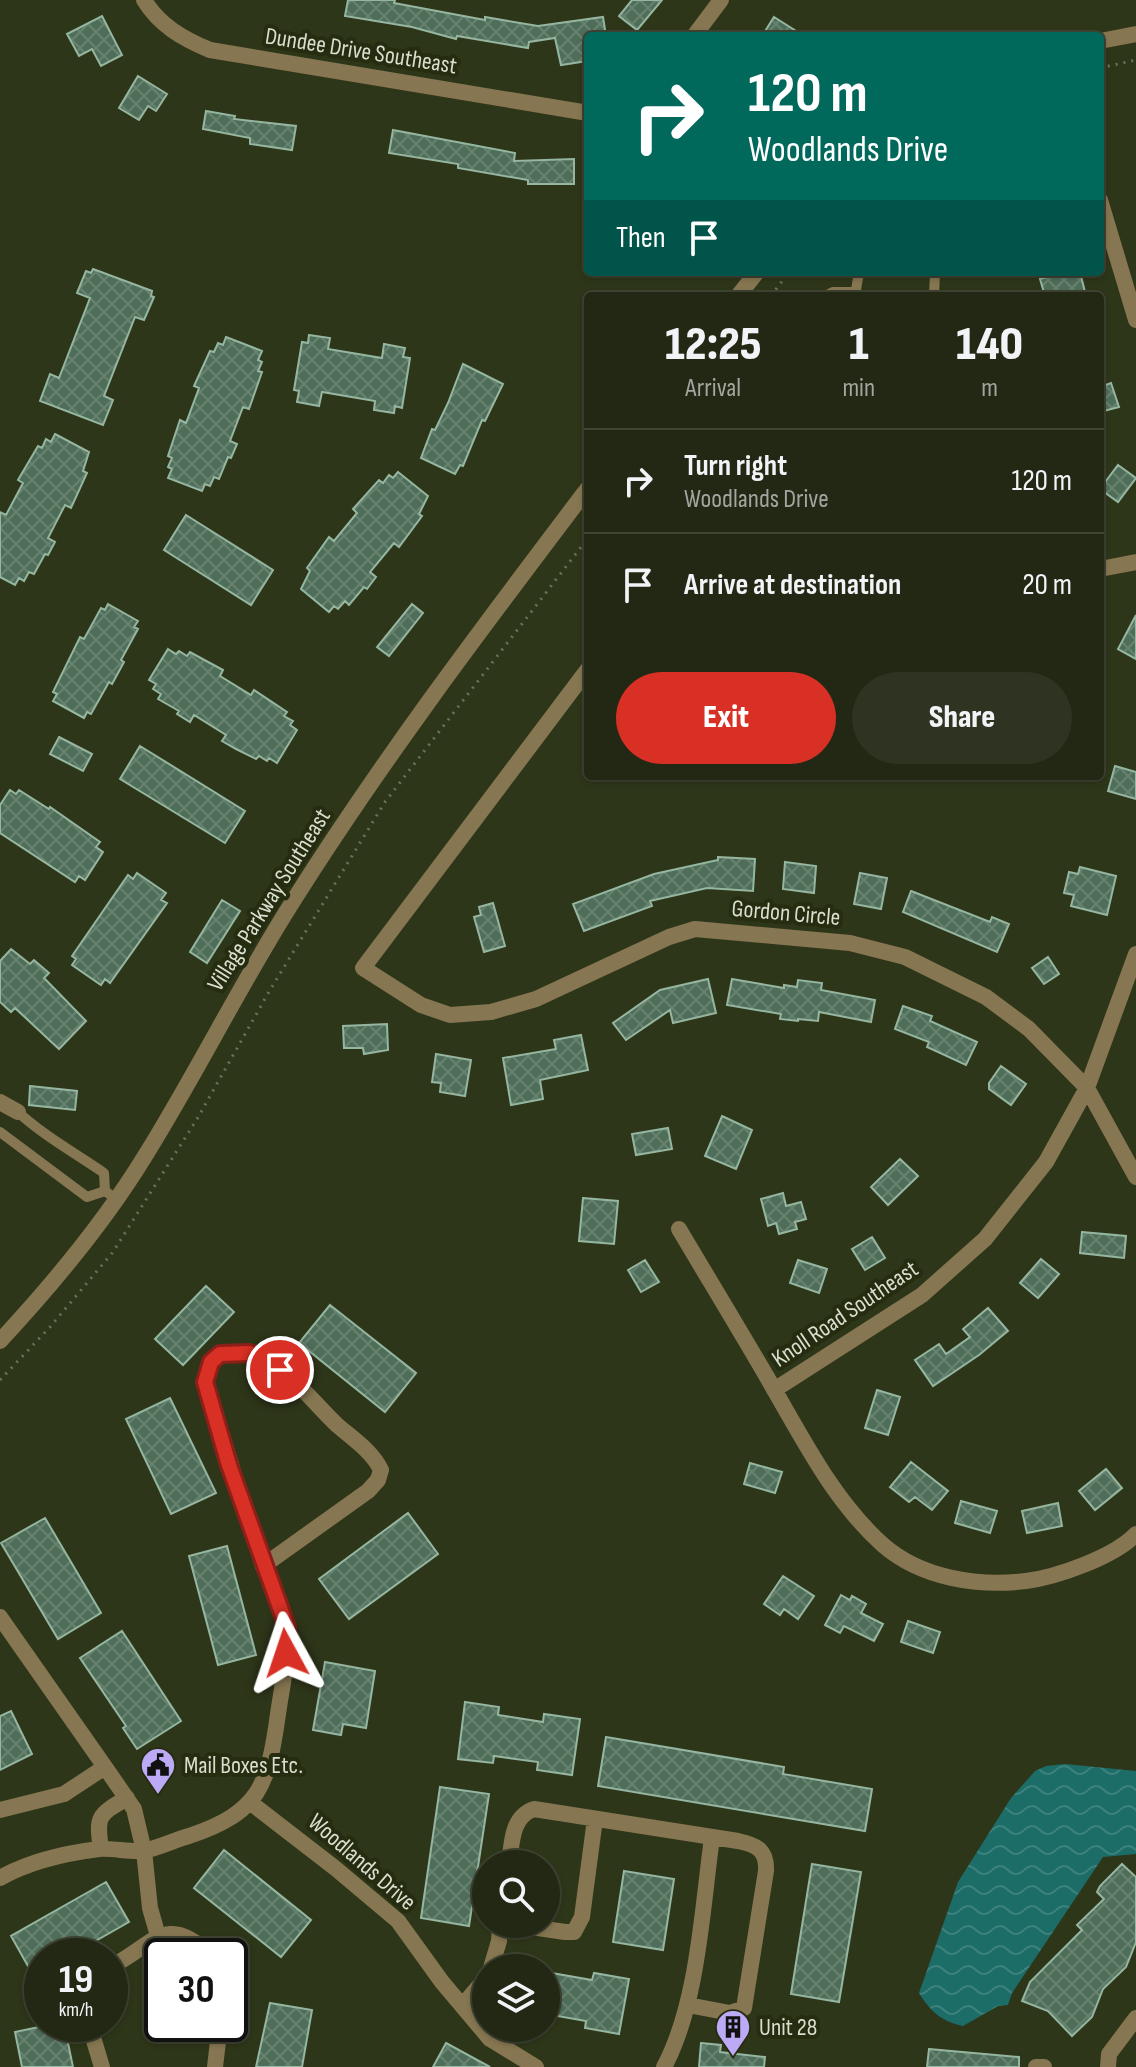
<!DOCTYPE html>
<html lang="en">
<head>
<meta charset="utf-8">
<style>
	:root { --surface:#222813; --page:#2e3421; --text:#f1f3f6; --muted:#a2a6a0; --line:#3f4433; --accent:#d93025 }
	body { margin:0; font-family:"Sofia Sans Condensed",sans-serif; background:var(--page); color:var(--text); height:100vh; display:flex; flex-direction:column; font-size:30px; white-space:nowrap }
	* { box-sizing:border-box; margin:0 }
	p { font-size:26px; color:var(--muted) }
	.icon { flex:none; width:44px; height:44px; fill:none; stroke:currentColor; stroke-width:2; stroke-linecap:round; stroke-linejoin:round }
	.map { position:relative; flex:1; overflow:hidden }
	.side { position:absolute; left:584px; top:292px; width:520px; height:488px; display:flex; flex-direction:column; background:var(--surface); border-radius:8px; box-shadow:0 2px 6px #0004,0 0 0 2px var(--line) }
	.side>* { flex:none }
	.guide { position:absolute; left:584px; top:32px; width:520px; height:244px; border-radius:8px; box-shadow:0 2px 6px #0004,0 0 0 2px var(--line); background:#00695c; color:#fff; overflow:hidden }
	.fabs { position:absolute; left:472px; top:1850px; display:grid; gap:16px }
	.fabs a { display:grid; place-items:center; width:88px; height:88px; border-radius:50%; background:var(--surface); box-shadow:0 2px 6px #0004,0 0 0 2px var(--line); font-size:40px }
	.speed { position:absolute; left:24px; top:1938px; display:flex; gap:16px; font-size:40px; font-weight:700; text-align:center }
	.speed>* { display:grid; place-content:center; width:104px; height:104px; border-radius:50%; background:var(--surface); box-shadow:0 2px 6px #0004,0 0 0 2px var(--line); line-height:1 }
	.speed small { font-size:20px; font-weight:400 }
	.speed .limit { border:4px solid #111; border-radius:12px; background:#fff; color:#111 }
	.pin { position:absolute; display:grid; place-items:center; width:68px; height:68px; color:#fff; margin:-34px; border:4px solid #fff; border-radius:50%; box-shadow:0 2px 8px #0007 }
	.me { position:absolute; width:88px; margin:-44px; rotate:355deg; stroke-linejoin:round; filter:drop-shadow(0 0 6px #0008) }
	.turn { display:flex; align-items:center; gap:28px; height:168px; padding:0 32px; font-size:36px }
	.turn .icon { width:104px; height:104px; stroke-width:2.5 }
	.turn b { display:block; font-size:56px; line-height:68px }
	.then { display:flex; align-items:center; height:76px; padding:0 32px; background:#0003; gap:16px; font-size:30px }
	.eta { display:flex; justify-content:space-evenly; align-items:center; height:136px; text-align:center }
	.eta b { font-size:48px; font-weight:800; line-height:56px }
	.cta { display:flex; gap:16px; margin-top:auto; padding:16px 32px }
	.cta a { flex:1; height:92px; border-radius:48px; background:var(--accent); color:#fff; font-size:32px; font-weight:800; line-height:92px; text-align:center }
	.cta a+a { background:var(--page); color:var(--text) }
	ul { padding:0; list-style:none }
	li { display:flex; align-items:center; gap:24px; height:104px; padding:0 32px; border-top:2px solid var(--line) }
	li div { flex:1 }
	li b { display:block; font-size:30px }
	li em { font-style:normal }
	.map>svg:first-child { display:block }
</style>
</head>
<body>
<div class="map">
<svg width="1136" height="2067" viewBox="0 0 1136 2067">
	<defs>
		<pattern id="water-waves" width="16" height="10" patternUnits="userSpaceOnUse" patternTransform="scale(2)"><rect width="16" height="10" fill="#1c6c68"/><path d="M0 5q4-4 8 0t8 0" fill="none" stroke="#3c817c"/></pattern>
		<pattern id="building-cross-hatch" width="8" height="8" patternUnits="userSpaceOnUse" patternTransform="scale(2)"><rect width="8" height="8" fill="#4f6e5a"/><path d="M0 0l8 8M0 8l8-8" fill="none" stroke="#688270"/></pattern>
	</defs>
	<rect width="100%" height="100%" fill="#2e3619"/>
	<path fill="url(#water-waves)" d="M 1065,1764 L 1136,1771 L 1136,1854 L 1103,1857 L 1012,1993 L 1008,2005 L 998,2006 L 963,2026 C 941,2021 931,2012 919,1993 L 958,1882 L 1011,1798 L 1035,1771 L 1046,1766 Z"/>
	<path fill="url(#building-cross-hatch)" stroke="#95b6a0" stroke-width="2" d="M 348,0 L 395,0 L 394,3 L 485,20 L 485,17 L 538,26 L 603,17 L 606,36 L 588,36 L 588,61 L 561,65 L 555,38 L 529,42 L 528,48 L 457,36 L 456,39 L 412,27 L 345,16 Z
		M 632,0 L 662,0 L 637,30 L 619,16 Z
		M 102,16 L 122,55 L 101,66 L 92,49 L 79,56 L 67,34 Z
		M 774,17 L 804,36 L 762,36 Z
		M 138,76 L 167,94 L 156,111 L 148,106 L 139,120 L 119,108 Z
		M 206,111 L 235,116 L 234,119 L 296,126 L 292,150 L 250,144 L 250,138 L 203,129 Z
		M 393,130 L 515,153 L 514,161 L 574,159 L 574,184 L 528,184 L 528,180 L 458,168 L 458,164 L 389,153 Z
		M 93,269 L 152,291 L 151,296 L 154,297 L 144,320 L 135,317 L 104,396 L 113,400 L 103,425 L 40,401 L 50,374 L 59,378 L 90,298 L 77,293 L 86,271 L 91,273 Z
		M 1065,272 L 1080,272 L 1086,296 L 1045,296 L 1040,279 Z
		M 309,335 L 330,338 L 328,349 L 382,358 L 384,344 L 405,348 L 403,357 L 410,358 L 402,408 L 395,406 L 394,413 L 374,410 L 375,401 L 322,392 L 319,406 L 297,402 L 299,391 L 294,390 L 302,342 L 308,343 Z
		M 226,337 L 262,351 L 258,360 L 262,362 L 258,371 L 262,372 L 249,409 L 243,407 L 230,441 L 237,444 L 231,458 L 228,457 L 219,479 L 214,477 L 210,486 L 205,484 L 202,491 L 168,478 L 172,469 L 168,467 L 172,458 L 168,456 L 180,420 L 186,423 L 199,388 L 194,386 L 210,351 L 214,352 L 218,343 L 223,345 Z
		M 463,364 L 503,384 L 485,421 L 482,420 L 463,466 L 460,465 L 455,474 L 421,458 L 432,429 L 435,430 L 448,403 Z
		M 1111,383 L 1119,407 L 1100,412 L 1100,387 Z
		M 55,434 L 89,452 L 83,471 L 87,473 L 71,508 L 65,505 L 48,538 L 55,542 L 48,555 L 45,554 L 34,574 L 29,572 L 24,581 L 19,578 L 15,585 L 0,577 L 0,512 L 6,515 L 23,483 L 18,480 L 38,446 L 42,448 L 46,439 L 51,442 Z
		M 1118,465 L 1136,478 L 1118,502 L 1100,489 Z
		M 398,472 L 428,496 L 419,514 L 422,516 L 399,547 L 394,543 L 370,572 L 376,577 L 367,589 L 364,587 L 349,605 L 345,601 L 338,609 L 334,606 L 329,612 L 301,589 L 310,571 L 307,568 L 329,537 L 334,541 L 357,513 L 353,509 L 379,480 L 383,483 L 389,475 L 393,478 Z
		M 186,515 L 273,570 L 251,605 L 164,550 Z
		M 108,604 L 138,621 L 134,627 L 138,629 L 121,660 L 124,662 L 112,684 L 109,682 L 91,714 L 87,712 L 84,718 L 53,701 L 57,694 L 53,692 L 80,637 L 84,639 L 101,608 L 105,610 Z
		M 412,604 L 423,613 L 389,656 L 377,647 Z
		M 1136,615 L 1136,659 L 1118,649 Z
		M 168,649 L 176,654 L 179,651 L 187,656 L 190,652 L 210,663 L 223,670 L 220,676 L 251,695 L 254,690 L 287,712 L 284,716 L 293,721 L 290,725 L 297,730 L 277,763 L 269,758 L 267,761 L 259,756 L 256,759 L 236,749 L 222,741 L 226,735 L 194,715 L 190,722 L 177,714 L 179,711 L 158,699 L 161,694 L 153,689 L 156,684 L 149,680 Z
		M 59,737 L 92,754 L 83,771 L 50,754 Z
		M 140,746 L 245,811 L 225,843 L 120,779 Z
		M 1115,766 L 1136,772 L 1136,799 L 1108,791 Z
		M 10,790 L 16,794 L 19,790 L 49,809 L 50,807 L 100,842 L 96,847 L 103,852 L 85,880 L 79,876 L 75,882 L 0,833 L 0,805 Z
		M 718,857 L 755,859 L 753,891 L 707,888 L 650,901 L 652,906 L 584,931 L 573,904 L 654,874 L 718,860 Z
		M 785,862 L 816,866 L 814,893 L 783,889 Z
		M 1080,867 L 1116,876 L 1107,915 L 1071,906 L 1074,895 L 1064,893 L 1069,872 L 1078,874 Z
		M 137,873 L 166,893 L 161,900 L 167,903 L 110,983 L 105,979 L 101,985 L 72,965 L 76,959 L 72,956 L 128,875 L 133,879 Z
		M 860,873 L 887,878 L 881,909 L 854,904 Z
		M 911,891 L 990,922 L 992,917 L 1009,924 L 997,952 L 903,912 Z
		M 222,900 L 240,911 L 207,963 L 190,952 Z
		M 493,903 L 505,946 L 484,952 L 474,917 L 481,915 L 479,907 Z
		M 11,949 L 30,964 L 34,960 L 49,973 L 44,978 L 86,1021 L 59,1049 L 15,1008 L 11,1012 L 0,1002 L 0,961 Z
		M 1048,957 L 1059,974 L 1044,984 L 1032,968 Z
		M 708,979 L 716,1013 L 673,1023 L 670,1010 L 626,1040 L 613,1023 L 660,990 Z
		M 732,979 L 784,988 L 784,985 L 797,987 L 798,980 L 822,983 L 821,990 L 875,1000 L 871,1022 L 819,1012 L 818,1021 L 798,1019 L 798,1021 L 780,1019 L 781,1014 L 727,1005 Z
		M 903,1006 L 932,1016 L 930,1021 L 977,1042 L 966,1065 L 927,1047 L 929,1042 L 895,1029 Z
		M 387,1024 L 388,1050 L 364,1054 L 363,1048 L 344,1048 L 343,1026 Z
		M 581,1035 L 588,1070 L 540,1080 L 543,1099 L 511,1105 L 503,1058 L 556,1049 L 554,1040 Z
		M 436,1054 L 471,1060 L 465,1096 L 440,1092 L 441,1083 L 432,1082 Z
		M 1001,1066 L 1026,1084 L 1011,1105 L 989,1089 L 989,1083 Z
		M 30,1086 L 77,1091 L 75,1110 L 29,1105 Z
		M 722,1116 L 752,1130 L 736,1169 L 705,1156 Z
		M 668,1128 L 672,1149 L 636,1155 L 632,1134 Z
		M 900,1159 L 918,1176 L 888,1205 L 871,1187 Z
		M 783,1193 L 786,1206 L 801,1202 L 806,1219 L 795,1222 L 797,1229 L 779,1234 L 776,1223 L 768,1226 L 761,1199 Z
		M 583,1198 L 618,1201 L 614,1244 L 579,1241 Z
		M 1082,1232 L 1126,1236 L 1124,1258 L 1080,1253 Z
		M 872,1237 L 885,1258 L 865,1270 L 852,1249 Z
		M 1041,1259 L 1059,1274 L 1038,1298 L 1020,1283 Z
		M 645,1260 L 659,1282 L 641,1292 L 628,1270 Z
		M 798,1260 L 827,1269 L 819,1293 L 790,1283 Z
		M 206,1286 L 234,1312 L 183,1365 L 155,1339 Z
		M 330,1305 L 416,1373 L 385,1412 L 299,1343 Z
		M 988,1308 L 1008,1331 L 979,1355 L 933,1386 L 915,1360 L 939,1344 L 946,1354 L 970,1337 L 963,1329 Z
		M 877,1390 L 900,1397 L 888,1435 L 865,1428 Z
		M 170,1398 L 216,1493 L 171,1514 L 126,1419 Z
		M 911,1462 L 948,1491 L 932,1510 L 915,1497 L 909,1502 L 890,1487 Z
		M 750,1463 L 782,1472 L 775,1493 L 744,1484 Z
		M 1106,1469 L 1122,1488 L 1095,1510 L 1079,1491 Z
		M 961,1501 L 997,1511 L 990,1533 L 955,1523 Z
		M 1058,1503 L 1062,1526 L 1027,1533 L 1022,1511 Z
		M 408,1513 L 438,1554 L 349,1619 L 319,1579 Z
		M 45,1518 L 101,1613 L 58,1639 L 1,1543 Z
		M 227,1546 L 256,1655 L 218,1665 L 189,1556 Z
		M 783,1576 L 814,1596 L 798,1619 L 784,1609 L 780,1615 L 764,1604 Z
		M 841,1595 L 850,1600 L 852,1596 L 866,1604 L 861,1613 L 883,1624 L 874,1641 L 844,1626 L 840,1633 L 825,1625 Z
		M 908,1621 L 940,1632 L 933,1653 L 901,1642 Z
		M 122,1631 L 181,1721 L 137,1749 L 123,1728 L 126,1726 L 80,1658 Z
		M 325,1662 L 375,1671 L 366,1728 L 343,1724 L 341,1735 L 313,1730 Z
		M 465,1702 L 499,1707 L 498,1715 L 543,1722 L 544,1714 L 580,1719 L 572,1775 L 537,1770 L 538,1762 L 494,1756 L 493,1763 L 458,1759 Z
		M 11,1711 L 32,1754 L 0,1770 L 0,1716 Z
		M 606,1737 L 784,1767 L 783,1774 L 872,1789 L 865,1831 L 598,1786 Z
		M 440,1787 L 489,1794 L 469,1926 L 421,1918 Z
		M 224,1850 L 311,1920 L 281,1957 L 194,1888 Z
		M 812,1864 L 861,1872 L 839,2002 L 791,1994 Z
		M 1122,1864 L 1136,1877 L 1136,1942 L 1126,1967 L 1103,1989 L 1092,2017 L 1072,2036 L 1048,2011 L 1022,2001 L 1030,1982 L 1082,1930 L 1077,1925 L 1104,1899 L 1097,1892 L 1100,1886 Z
		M 624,1871 L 674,1879 L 663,1950 L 613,1942 Z
		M 106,1882 L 129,1922 L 69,1956 L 42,1956 L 42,1991 L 11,1936 Z
		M 546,1972 L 592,1980 L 594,1973 L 629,1979 L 619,2034 L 585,2028 L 586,2021 L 546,2014 Z
		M 270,2003 L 312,2010 L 302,2067 L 256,2067 Z
		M 53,2024 L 64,2024 L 73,2067 L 22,2067 L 15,2032 Z
		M 446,2043 L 490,2067 L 433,2067 Z
		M 701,2043 L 721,2045 L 720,2052 L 765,2057 L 764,2067 L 699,2067 Z
		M 929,2049 L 1019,2057 L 1019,2067 L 927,2067 Z"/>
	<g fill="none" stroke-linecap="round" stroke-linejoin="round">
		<path stroke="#6a7259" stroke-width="3" stroke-dasharray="2 6" stroke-linecap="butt" d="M 1100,68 L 1136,60
			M 771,296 L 789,272
			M 0,1380 L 50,1327 L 113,1252 L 197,1119 L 270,990 L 385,802 L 588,538"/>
		<path stroke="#867651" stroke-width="10" d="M 825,296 L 833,292 L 855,292
			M 855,296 L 859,272
			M 934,296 L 935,272
			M 18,1112 C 44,1136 75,1153 104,1173 L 105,1191 L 116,1199
			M 0,1132 L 87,1197 L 105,1191"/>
		<path stroke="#867651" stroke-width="16" d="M 144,0 C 159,25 183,39 210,50 L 588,113
			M 694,36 L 721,0
			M 1100,200 L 1136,320
			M 1100,569 L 1136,562
			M 588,669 L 363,968 L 421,1005 L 450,1015 L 491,1012 L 536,999 L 669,937 L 695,929 L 850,943 L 905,957 L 986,997 L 1029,1029 L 1087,1088 L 1136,1177
			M 0,1102 L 18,1112
			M 679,1229 C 711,1283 744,1337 775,1391 C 806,1445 836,1503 883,1545 C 921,1578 977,1587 1026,1581 C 1057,1577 1114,1557 1136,1534
			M 249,1353 C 286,1365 310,1399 337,1425 C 353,1439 372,1451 381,1470 L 378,1480 L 368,1491 L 263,1566 L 205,1382 C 210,1352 222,1353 249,1353 Z
			M 774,1390 L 922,1295 L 985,1239 L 1046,1162 L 1087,1088 L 1136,954
			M 0,1617 L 105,1767 L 64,1794 L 0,1810
			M 105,1767 L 134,1809 L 144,1851 L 150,1908 L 158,1936
			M 251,1803 L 335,1868 L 398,1921 L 442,1982 L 490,2039 L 536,2067
			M 101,1849 C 96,1816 98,1815 127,1798
			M 509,1864 C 512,1843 511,1817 534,1809 L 738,1841 C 757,1845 767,1850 766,1871 L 744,2008 L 730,2013 L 688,2005
			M 0,1878 C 28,1862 67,1853 99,1849 C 113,1848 128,1852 142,1851 C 157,1849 174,1840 189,1836 C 260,1812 268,1786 278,1714 C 282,1686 289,1656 287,1629 C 285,1608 272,1585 263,1566
			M 511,1924 L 565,1932 L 574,1932 L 582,1917 L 595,1819
			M 110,1967 C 152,1947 166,1910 211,1956
			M 491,1968 L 499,1941 L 500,1924
			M 463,2005 L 486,1978
			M 89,2024 L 102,2067
			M 215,2067 L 220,2024
			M 664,2067 C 698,2004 702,1909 712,1838
			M 1036,2067 L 1044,2067
			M 1108,2067 L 1109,2054 L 1136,2018"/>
		<path stroke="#867651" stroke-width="16" d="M 1100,41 L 1136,34
			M 738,296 L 757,272
			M 0,1341 C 53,1284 104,1223 145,1156 C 196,1074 239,987 290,906 C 381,761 485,624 588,488"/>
	</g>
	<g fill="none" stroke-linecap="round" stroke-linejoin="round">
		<g stroke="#8d1f18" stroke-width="20">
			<path id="route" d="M 280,1370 L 263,1357 L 249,1353 L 220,1354 L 211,1362 L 205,1382 L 229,1465 L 287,1627 L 286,1653"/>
		</g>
		<use href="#route" stroke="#d93025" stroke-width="14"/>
	</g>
	<defs>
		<g id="civic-pin" transform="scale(1.8)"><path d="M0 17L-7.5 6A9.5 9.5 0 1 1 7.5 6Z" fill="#bcaaf6" stroke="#252c0f"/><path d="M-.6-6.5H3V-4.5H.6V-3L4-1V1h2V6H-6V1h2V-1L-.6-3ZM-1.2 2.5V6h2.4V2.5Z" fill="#111"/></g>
		<g id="building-pin" transform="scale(1.8)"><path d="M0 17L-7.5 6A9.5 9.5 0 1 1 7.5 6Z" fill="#bcaaf6" stroke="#252c0f"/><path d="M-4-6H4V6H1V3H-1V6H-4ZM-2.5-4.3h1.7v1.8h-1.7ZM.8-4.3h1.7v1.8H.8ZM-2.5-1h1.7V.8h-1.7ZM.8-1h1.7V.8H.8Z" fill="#111"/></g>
	</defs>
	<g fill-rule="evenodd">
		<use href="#civic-pin" x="158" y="1765"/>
		<use href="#building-pin" x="733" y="2027"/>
	</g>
	<g text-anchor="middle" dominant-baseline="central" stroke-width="8" stroke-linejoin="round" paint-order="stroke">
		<g font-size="24" fill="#d9dfce" stroke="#252c0f">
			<text transform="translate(361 51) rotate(9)">Dundee Drive Southeast</text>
			<text transform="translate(269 900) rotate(-58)">Village Parkway Southeast</text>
			<text transform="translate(786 913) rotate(5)">Gordon Circle</text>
			<text transform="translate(845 1314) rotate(-34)">Knoll Road Southeast</text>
			<text transform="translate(362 1862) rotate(41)">Woodlands Drive</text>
		</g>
		<g font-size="24" fill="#d9dfce" stroke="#252c0f" text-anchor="start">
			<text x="184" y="1765">Mail Boxes Etc.</text>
			<text x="759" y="2027">Unit 28</text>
		</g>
	</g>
</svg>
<div class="fabs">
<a><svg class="icon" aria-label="search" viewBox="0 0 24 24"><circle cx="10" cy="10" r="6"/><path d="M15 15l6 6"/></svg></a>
<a><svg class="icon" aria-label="layers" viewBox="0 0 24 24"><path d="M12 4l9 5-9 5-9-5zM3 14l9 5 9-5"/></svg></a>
</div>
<div class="speed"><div>19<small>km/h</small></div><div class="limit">30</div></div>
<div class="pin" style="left:280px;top:1370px;background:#d93025"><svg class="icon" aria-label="arrive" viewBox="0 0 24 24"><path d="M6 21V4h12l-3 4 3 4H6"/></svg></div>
<svg class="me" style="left:286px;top:1653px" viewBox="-20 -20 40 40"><path d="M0-17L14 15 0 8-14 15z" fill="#d93025" stroke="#fff" stroke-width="4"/></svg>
<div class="guide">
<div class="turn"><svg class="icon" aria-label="right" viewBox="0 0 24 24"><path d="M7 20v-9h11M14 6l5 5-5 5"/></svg><div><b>120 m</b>Woodlands Drive</div></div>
<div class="then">Then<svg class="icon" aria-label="arrive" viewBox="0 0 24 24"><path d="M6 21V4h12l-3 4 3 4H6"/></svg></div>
</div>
<section class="side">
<div class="eta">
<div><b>12:25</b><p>Arrival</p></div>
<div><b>1</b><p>min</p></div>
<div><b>140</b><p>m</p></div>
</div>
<ul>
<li><svg class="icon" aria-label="right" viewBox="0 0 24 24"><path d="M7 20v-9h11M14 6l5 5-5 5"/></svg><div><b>Turn right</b><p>Woodlands Drive</p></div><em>120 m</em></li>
<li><svg class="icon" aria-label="arrive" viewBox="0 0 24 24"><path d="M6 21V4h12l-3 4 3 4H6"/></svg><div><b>Arrive at destination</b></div><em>20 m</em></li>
</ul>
<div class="cta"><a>Exit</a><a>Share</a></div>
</section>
</div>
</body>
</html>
